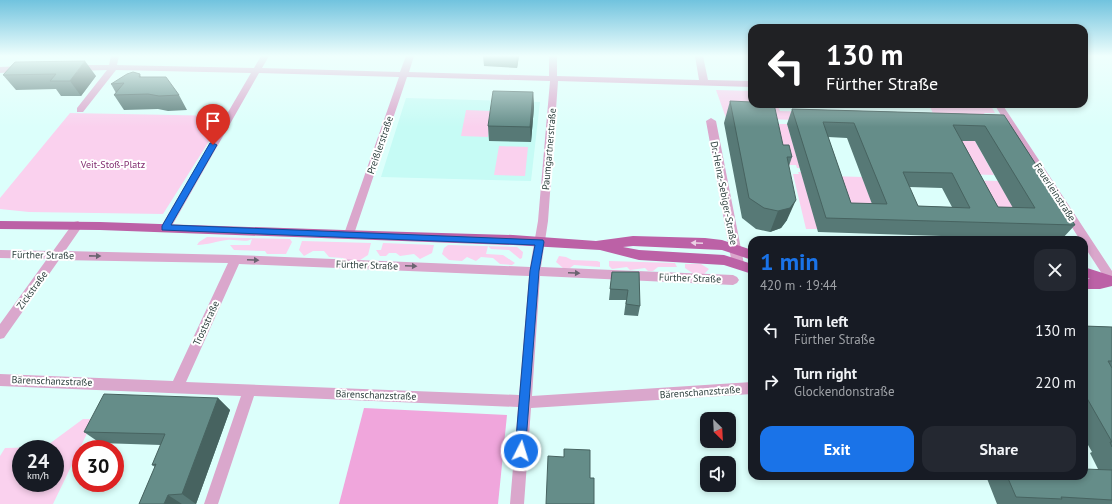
<!DOCTYPE html>
<html lang="en">
<head>
<meta charset="utf-8">
<style>
	:root { --surface:#171b24; --page:#242831; --text:#f1f3f6; --muted:#9ea1a6; --accent:#1a73e8 }
	body { margin:0; font-family:"PT Sans",sans-serif; background:var(--page); color:var(--text); height:100vh; display:flex; flex-direction:column; font-size:15px; white-space:nowrap }
	* { box-sizing:border-box; margin:0 }
	p { font-size:13px; color:var(--muted) }
	.icon { flex:none; width:22px; height:22px; fill:none; stroke:currentColor; stroke-width:2; stroke-linecap:round; stroke-linejoin:round }
	.map { position:relative; flex:1; overflow:hidden }
	.drawer { position:absolute; left:748px; top:236px; width:340px; height:244px; display:flex; flex-direction:column; background:var(--surface); border-radius:12px; box-shadow:0 2px 6px #0003 }
	.drawer>* { flex:none }
	.top-card { position:absolute; left:748px; top:24px; width:340px; height:84px; border-radius:12px; box-shadow:0 2px 6px #0003; background:#202124; color:#fff; overflow:hidden }
	.needle { width:26px; rotate:156deg }
	.fabs { position:absolute; left:700px; top:412px; display:grid; gap:8px }
	.fabs a { display:grid; place-items:center; width:36px; height:36px; border-radius:8px; background:var(--surface); box-shadow:0 2px 6px #0003; font-size:20px }
	.speed { position:absolute; left:12px; top:440px; display:flex; gap:8px; font-size:20px; font-weight:700; text-align:center }
	.speed>* { display:grid; place-content:center; width:52px; height:52px; border-radius:50%; background:var(--surface); box-shadow:0 2px 6px #0003; line-height:1 }
	.speed small { font-size:10px; font-weight:400 }
	.speed .limit { border:6px solid #d22; background:#fff; color:#111 }
	.pin { position:absolute; display:grid; place-items:center; width:34px; height:34px; color:#fff; margin:-41px -17px; border-radius:50% 50% 50% 0; rotate:-45deg; box-shadow:0 0 4px #0007 }
	.pin .icon { rotate:45deg }
	.me { position:absolute; width:44px; margin:-22px; rotate:5deg; stroke-linejoin:round; filter:drop-shadow(0 0 3px #0008) }
	.turn { display:flex; align-items:center; gap:14px; height:84px; padding:0 12px; font-size:18px }
	.turn .icon { width:52px; height:52px; stroke-width:2.5 }
	.turn b { display:block; font-size:28px; line-height:34px }
	.round { display:grid; place-items:center; flex:none; width:42px; height:42px; border-radius:12px; background:var(--page) }
	.headline { display:flex; align-items:center; justify-content:space-between; height:68px; padding:0 12px }
	h1 { font-size:24px; font-weight:700; line-height:30px; color:var(--accent) }
	.cta { display:flex; gap:8px; margin-top:auto; padding:8px 12px }
	.cta a { flex:1; height:46px; border-radius:12px; background:var(--accent); color:#fff; font-size:16px; font-weight:700; line-height:46px; text-align:center }
	.cta a+a { background:var(--page); color:var(--text) }
	ul { padding:0; list-style:none }
	li { display:flex; align-items:center; gap:12px; height:52px; padding:0 12px }
	li div { flex:1 }
	li b { display:block; font-size:15px }
	li em { font-style:normal }
	.map>svg:first-child { display:block }
</style>
</head>
<body>
<div class="map">
<svg width="1112" height="504" viewBox="0 0 1112 504">
	<rect width="100%" height="100%" fill="#dcfffb"/>
	<path fill="#c6fbf5" d="M 406,98 L 540,102 L 531,181 L 381,177 Z"/>
	<path fill="#fad1ee" fill-rule="evenodd" d="M 716,90 L 752,91 L 752,104 L 777,104 L 780,111 L 934,116 L 929,104 L 990,104 L 995,113 L 984,113 L 991,125 L 726,118 Z
		M 466,110 L 492,111 L 488,137 L 461,136 Z
		M 70,113 L 225,116 L 163,214 L 29,212 L 0,209 L 0,198 Z
		M 778,124 L 787,124 L 800,168 L 797,168 L 796,165 L 788,165 Z
		M 944,140 L 975,141 L 994,175 L 961,174 Z
		M 499,146 L 528,147 L 525,176 L 494,175 Z
		M 798,172 L 801,172 L 818,229 L 806,229 L 793,174 L 799,174 Z
		M 830,176 L 862,177 L 878,219 L 843,218 Z
		M 965,180 L 998,181 L 1022,223 L 986,222 Z
		M 207,237 L 290,239 L 292,242 L 286,254 L 267,254 L 265,251 L 234,250 L 230,245 L 250,245 L 252,239 C 245,243 236,239 227,240 C 217,241 207,245 197,245 L 199,242 Z
		M 302,241 L 371,243 L 368,255 L 357,262 L 346,261 L 343,258 L 329,257 L 324,251 L 313,251 L 304,256 L 299,250 Z
		M 383,243 L 434,245 L 432,253 L 420,259 L 414,254 L 400,256 L 396,253 L 389,253 L 386,256 L 380,256 L 376,250 L 381,250 Z
		M 448,245 L 517,247 L 523,252 L 522,258 L 520,259 L 509,250 L 491,249 L 488,246 L 486,254 L 503,255 L 515,263 L 512,265 L 500,264 L 493,258 L 481,257 L 476,261 L 467,257 L 462,261 L 449,260 L 442,254 L 444,248 Z
		M 559,256 L 566,257 L 572,260 L 597,261 L 600,262 L 600,267 L 574,265 L 570,268 L 563,268 L 556,262 Z
		M 609,261 L 675,263 L 677,267 L 658,267 L 653,271 L 648,271 L 645,268 L 630,270 L 627,267 L 612,269 L 609,266 Z
		M 685,264 L 701,264 L 709,269 L 703,275 L 694,274 L 685,268 Z
		M 83,419 L 94,419 L 53,504 L 0,504 L 0,456 L 5,448 L 45,447 ZM 21,449 L 55,449 L 55,483 L 21,483 Z"/>
	<path fill="#f0a6dc" d="M 364,408 L 507,415 L 498,504 L 339,504 Z"/>
	<g fill="none" stroke-linecap="round" stroke-linejoin="round">
		<path fill="#daa7cc" fill-rule="evenodd" d="M 111,56 L 119,56 L 117,65 L 254,68 L 261,56 L 269,56 L 262,68 L 400,72 L 406,56 L 414,56 L 409,72 L 549,76 L 549,56 L 557,56 L 557,76 L 699,80 L 695,56 L 703,56 L 708,80 L 752,81 L 752,87 L 558,81 L 548,221 L 541,267 L 733,275 L 737,277 L 739,280 L 737,283 L 733,285 L 540,276 L 532,396 L 752,382 L 752,394 L 531,408 L 524,504 L 510,504 L 518,407 L 254,396 L 218,504 L 204,504 L 241,396 L 0,386 L 0,374 L 173,381 L 228,263 L 59,260 L 4,338 L 0,339 L 0,324 L 47,259 L 0,258 L 0,250 L 53,251 L 74,222 L 78,221 L 83,225 L 65,251 L 235,255 L 530,267 L 538,221 L 550,81 L 407,77 L 354,234 L 349,238 L 344,234 L 399,77 L 259,73 L 169,231 L 165,232 L 160,228 L 251,73 L 116,70 L 83,112 L 77,112 L 77,108 L 107,70 L 75,71 L 71,68 L 75,65 L 109,65 ZM 239,264 L 529,276 L 519,395 L 186,382 Z
			M 22,66 L 26,69 L 25,71 L 0,73 L 0,67 Z
			M 994,104 L 1002,104 L 1112,271 L 1112,285 L 1108,283 L 1084,246 L 1084,240 L 1080,240 Z
			M 711,118 L 716,121 L 744,264 L 742,267 L 734,267 L 732,264 L 706,121 Z"/>
		<path fill="#bc61a6" fill-rule="evenodd" d="M 0,221 L 100,222 L 373,231 L 513,235 L 596,241 L 633,236 L 705,238 L 722,240 L 752,250 L 752,260 L 722,250 L 633,246 L 623,247 L 639,250 L 724,255 L 752,264 L 752,274 L 724,265 L 639,260 L 600,250 L 513,245 L 100,230 L 0,229 Z
			M 1084,267 L 1112,276 L 1112,286 L 1100,289 L 1084,289 L 1084,279 L 1090,279 L 1084,277 Z"/>
	</g>
	<path fill="#577976" fill-rule="evenodd" d="M 483,56 L 519,56 L 517,68 L 484,66 Z
		M 15,62 L 96,76 L 81,96 L 61,96 L 56,89 L 16,90 L 3,75 Z
		M 140,74 L 141,77 L 179,95 L 187,110 L 168,111 L 158,109 L 124,110 L 114,95 L 116,93 L 111,84 Z
		M 533,92 L 534,107 L 531,142 L 489,141 L 488,126 Z
		M 730,101 L 783,145 L 792,157 L 789,166 L 787,220 L 781,228 L 770,232 L 756,229 L 742,218 L 724,123 Z
		M 792,109 L 1004,115 L 1075,225 L 1061,240 L 818,232 L 787,124 ZM 828,137 L 847,138 L 872,204 L 851,203 ZM 962,141 L 975,141 L 1013,208 L 998,207 ZM 909,187 L 942,188 L 952,207 L 918,206 Z
		M 612,272 L 639,272 L 640,306 L 638,316 L 624,315 L 626,300 L 609,300 Z
		M 1084,326 L 1112,327 L 1112,504 L 997,504 L 986,476 L 1084,476 L 1098,469 L 1090,453 L 1092,452 L 1084,438 Z
		M 218,398 L 230,410 L 196,504 L 139,504 L 155,467 L 152,465 L 161,445 L 100,443 L 84,432 Z"/>
	<path fill="#476360" d="M 516,56 L 519,56 L 517,68 Z
		M 85,61 L 96,76 L 81,96 L 70,81 Z
		M 533,92 L 534,107 L 531,142 L 530,127 Z
		M 796,200 L 787,220 L 781,228 L 770,232 L 778,211 Z
		M 218,398 L 230,410 L 196,504 L 182,494 Z
		M 168,495 L 182,504 L 164,504 Z"/>
	<path fill="#658d89" stroke="#476360" fill-rule="evenodd" d="M 85,61 L 70,81 L 50,81 L 56,74 L 3,75 L 15,62 Z
		M 133,72 L 140,74 L 139,77 L 166,77 L 179,95 L 159,96 L 148,94 L 114,95 L 124,83 L 111,84 L 127,74 Z
		M 493,91 L 533,92 L 530,127 L 488,126 Z
		M 730,101 L 752,102 L 752,104 L 774,104 L 783,145 L 789,145 L 792,157 L 787,157 L 796,200 L 790,208 L 778,211 L 764,208 L 749,198 Z
		M 792,109 L 1004,115 L 1075,225 L 826,218 ZM 823,122 L 854,123 L 887,204 L 851,203 ZM 953,125 L 985,126 L 1035,208 L 998,207 ZM 903,172 L 952,173 L 970,208 L 918,206 Z
		M 612,272 L 639,272 L 640,306 L 626,304 L 628,290 L 610,289 Z
		M 1084,326 L 1112,327 L 1112,361 L 1108,361 L 1112,368 L 1112,442 L 1084,393 Z
		M 104,394 L 218,398 L 182,494 L 168,495 L 164,504 L 139,504 L 156,464 L 152,465 L 165,434 L 84,432 Z
		M 1110,442 L 1112,442 L 1112,447 Z
		M 564,449 L 590,450 L 590,478 L 594,478 L 594,504 L 546,504 L 548,456 L 564,457 Z
		M 1084,469 L 1112,470 L 1112,500 L 1061,497 L 1062,499 L 1016,497 L 1007,476 L 1084,476 Z"/>
	<defs><path id="oneway-solid" d="M-6-.8H1V-3.2L6.5 0L1 3.2V.8H-6Z"/></defs>
	<use fill="#ebd0e4" href="#oneway-solid" transform="translate(697 243) rotate(-178)"/>
	<g fill="#6a6470">
		<use href="#oneway-solid" transform="translate(95 256) rotate(1)"/>
		<use href="#oneway-solid" transform="translate(253 260) rotate(2)"/>
		<use href="#oneway-solid" transform="translate(411 266) rotate(2)"/>
		<use href="#oneway-solid" transform="translate(574 273) rotate(2)"/>
	</g>
	<linearGradient id="sky" x2="0" y2="1"><stop stop-color="#71c3de"/><stop offset="0.44" stop-color="#effffd"/><stop offset="1" stop-color="#effffd" stop-opacity="0"/></linearGradient>
	<rect width="1112" height="127" fill="url(#sky)"/>
	<path fill="#1a73e8" stroke="#114b97" d="M 210,143 L 213,143 L 217,145 L 171,225 L 543,240 L 544,242 L 539,271 L 525,455 L 521,456 L 517,455 L 515,451 L 530,271 L 535,245 L 162,230 L 162,226 Z"/>
	<g text-anchor="middle" dominant-baseline="central" stroke-width="4" stroke-linejoin="round" paint-order="stroke">
		<g font-size="10" fill="#2e403e" stroke="#fff">
			<text transform="translate(380 145) rotate(-71)">Preißlerstraße</text>
			<text transform="translate(549 149) rotate(-85)">Paumgartnerstraße</text>
			<text transform="translate(1055 192) rotate(57)">Feuerleinstraße</text>
			<text transform="translate(724 193) rotate(79)">Dr.-Heinz-Sebiger-Straße</text>
			<text transform="translate(43 255) rotate(1)">Fürther Straße</text>
			<text transform="translate(367 265) rotate(2)">Fürther Straße</text>
			<text transform="translate(690 278) rotate(2)">Fürther Straße</text>
			<text transform="translate(32 290) rotate(-54)">Zickstraße</text>
			<text transform="translate(206 323) rotate(-65)">Troststraße</text>
			<text transform="translate(52 381) rotate(2)">Bärenschanzstraße</text>
			<text transform="translate(700 392) rotate(-4)">Bärenschanzstraße</text>
			<text transform="translate(376 395) rotate(2)">Bärenschanzstraße</text>
		</g>
		<g font-size="10" fill="#822e70" stroke="#fff">
			<text x="113" y="164">Veit-Stoß-Platz</text>
		</g>
	</g>
</svg>
<div class="fabs">
<a><svg class="needle" viewBox="-14 -14 28 28"><path d="M0-13l5 13h-10z" fill="#e53935"/><path d="M0 13l5-13h-10z" fill="#9ea1a6"/></svg></a>
<a><svg class="icon" aria-label="sound" viewBox="0 0 24 24"><path d="M4 9h4l5-4v14l-5-4H4zM17 9q2 3 0 6"/></svg></a>
</div>
<div class="speed"><div>24<small>km/h</small></div><div class="limit">30</div></div>
<div class="pin" style="left:213px;top:145px;background:#d93025"><svg class="icon" aria-label="arrive" viewBox="0 0 24 24"><path d="M6 21V4h12l-3 4 3 4H6"/></svg></div>
<svg class="me" style="left:521px;top:451px" viewBox="-20 -20 40 40"><circle r="17" fill="#1a73e8" stroke="#fff" stroke-width="3"/><path d="M0-11L8 9 0 5-8 9z" fill="#fff"/></svg>
<div class="top-card">
<div class="turn"><svg class="icon" aria-label="left" viewBox="0 0 24 24"><path d="M17 20v-9H6M10 6l-5 5 5 5"/></svg><div><b>130 m</b>Fürther Straße</div></div>
</div>
<section class="drawer">
<div class="headline"><div><h1>1 min</h1><p>420 m · 19:44</p></div><a class="round"><svg class="icon" aria-label="close" viewBox="0 0 24 24"><path d="M6 6l12 12M18 6L6 18"/></svg></a></div>
<ul>
<li><svg class="icon" aria-label="left" viewBox="0 0 24 24"><path d="M17 20v-9H6M10 6l-5 5 5 5"/></svg><div><b>Turn left</b><p>Fürther Straße</p></div><em>130 m</em></li>
<li><svg class="icon" aria-label="right" viewBox="0 0 24 24"><path d="M7 20v-9h11M14 6l5 5-5 5"/></svg><div><b>Turn right</b><p>Glockendonstraße</p></div><em>220 m</em></li>
</ul>
<div class="cta"><a>Exit</a><a>Share</a></div>
</section>
</div>
</body>
</html>
